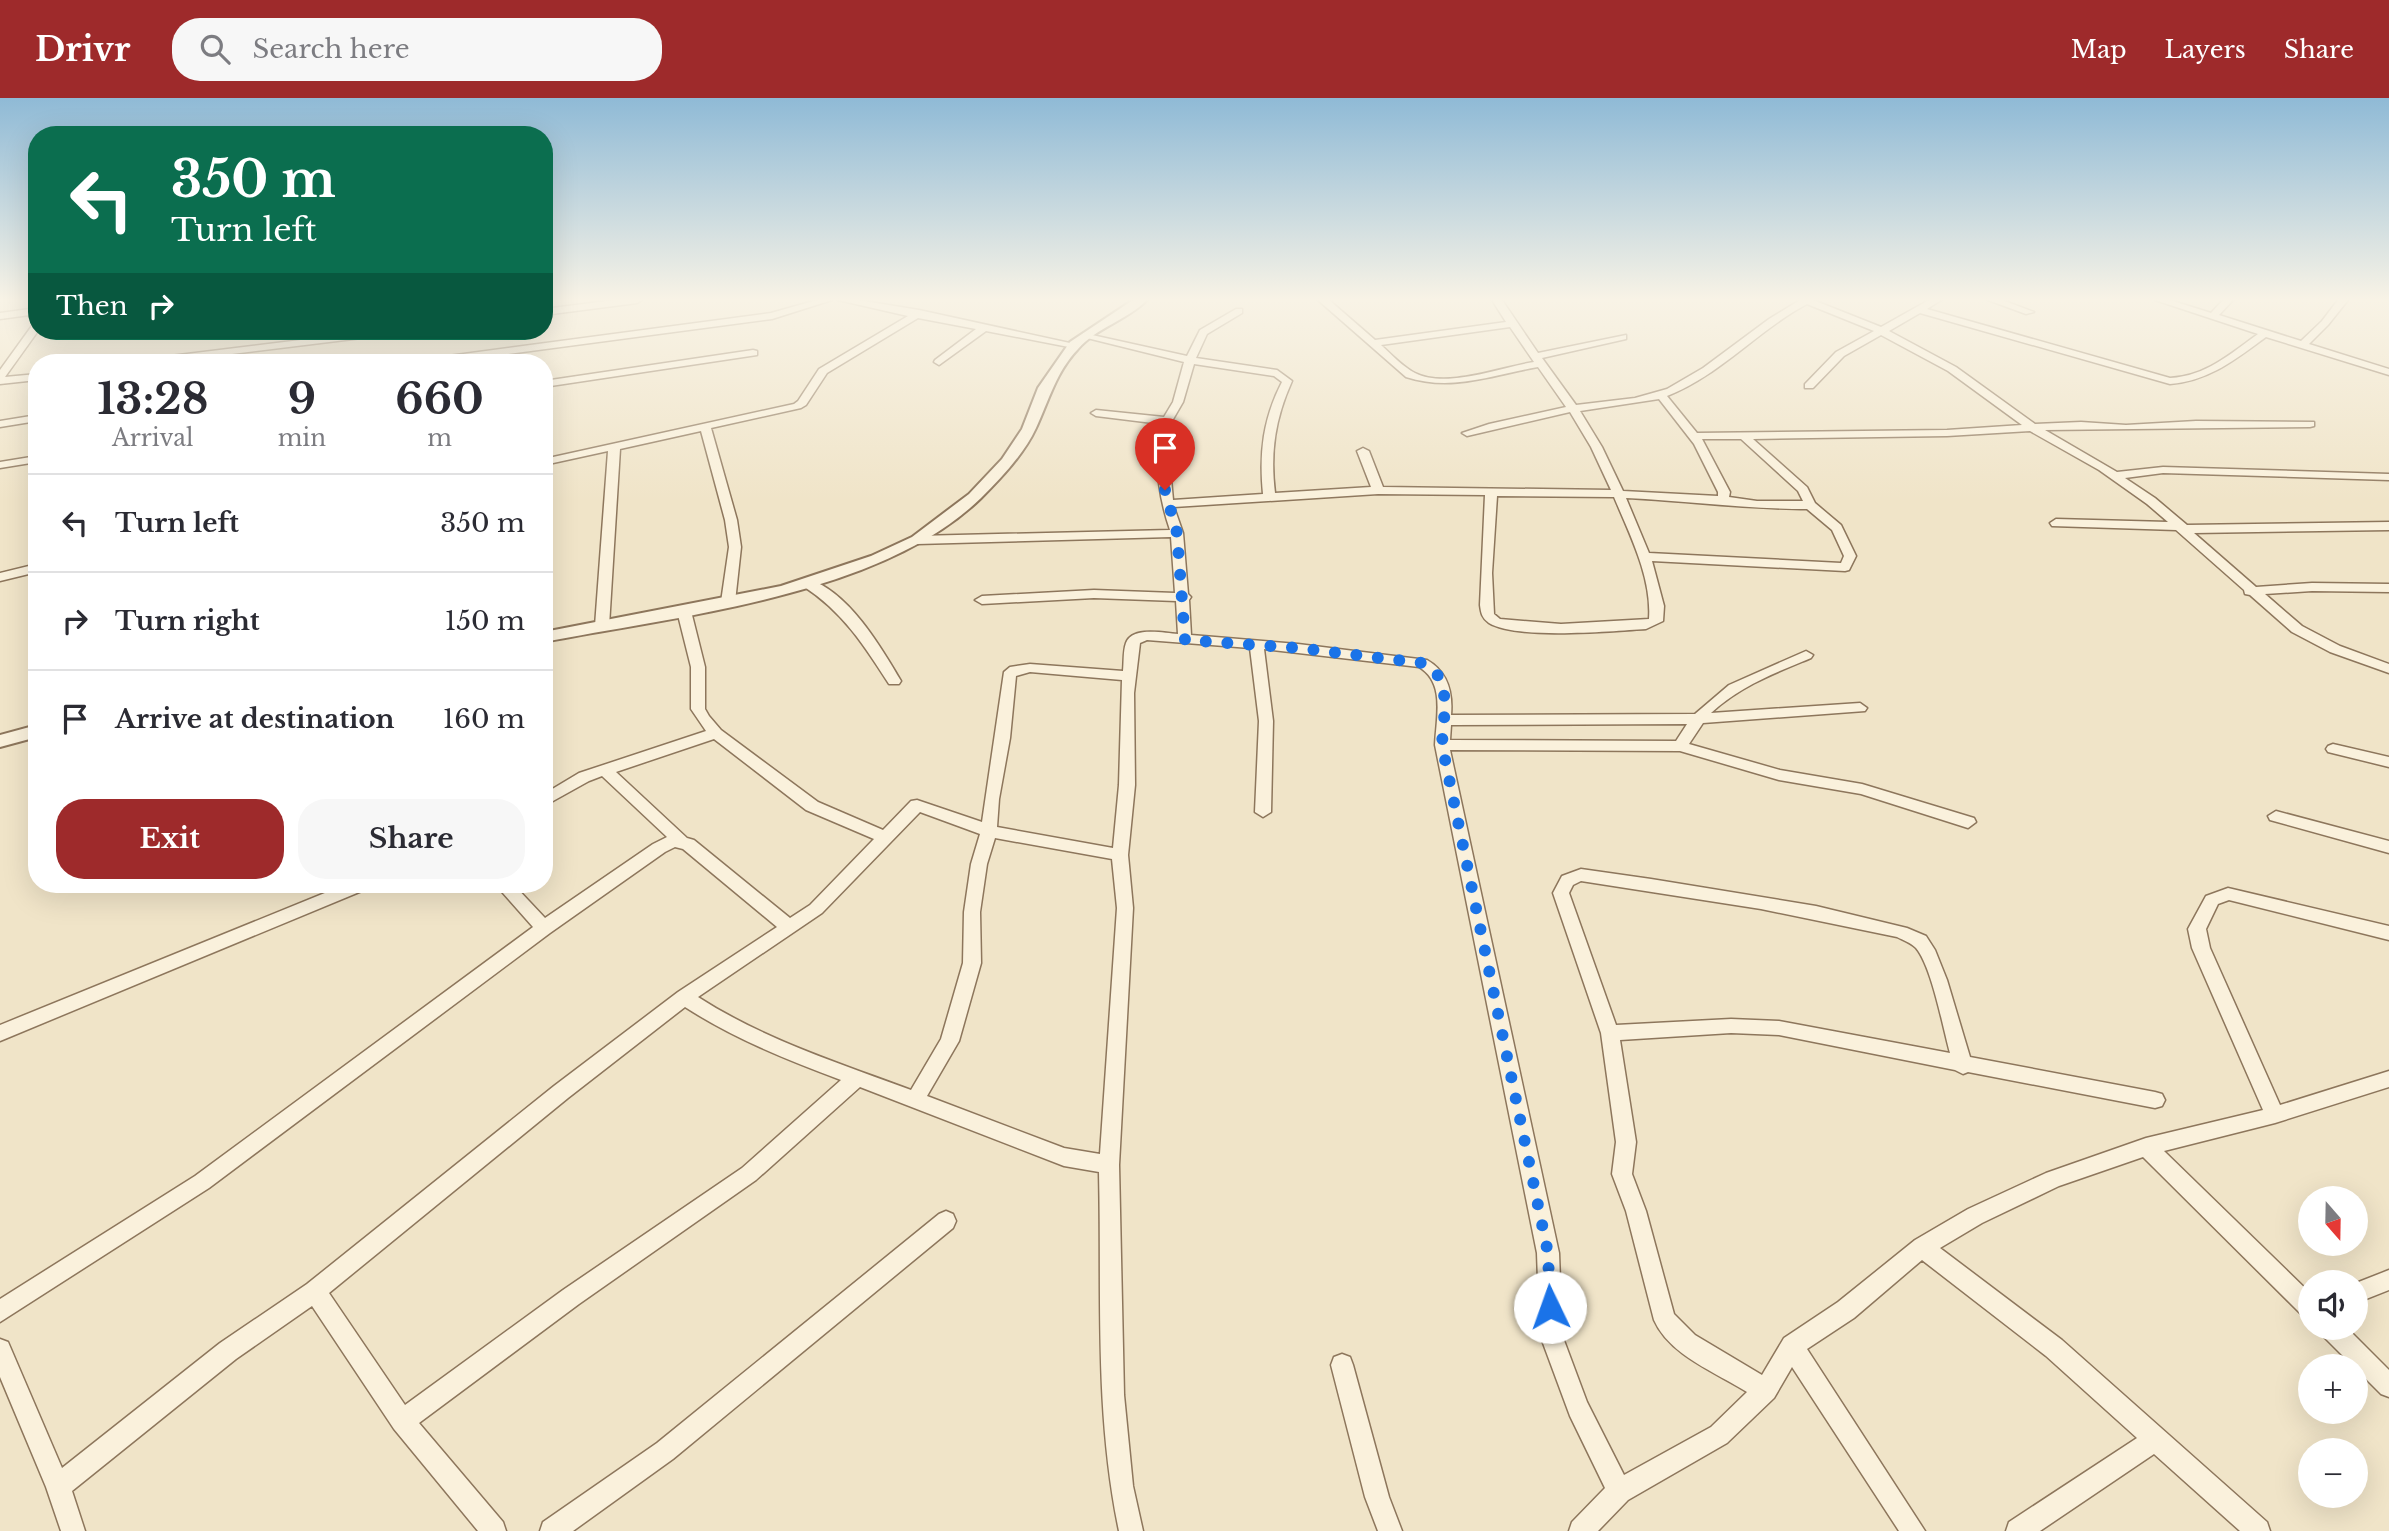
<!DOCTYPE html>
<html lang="en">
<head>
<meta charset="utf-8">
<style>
	:root { --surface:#fff; --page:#f7f7f7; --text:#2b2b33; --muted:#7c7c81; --line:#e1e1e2; --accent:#9e2a2b }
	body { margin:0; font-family:"Libre Baskerville",serif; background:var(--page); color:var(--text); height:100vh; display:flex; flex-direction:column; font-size:26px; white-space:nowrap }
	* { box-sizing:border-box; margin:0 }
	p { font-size:23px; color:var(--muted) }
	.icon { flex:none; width:38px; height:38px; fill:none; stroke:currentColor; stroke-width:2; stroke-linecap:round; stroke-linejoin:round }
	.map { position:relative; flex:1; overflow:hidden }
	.panel { position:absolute; left:28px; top:256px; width:525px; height:539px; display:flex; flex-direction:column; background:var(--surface); border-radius:28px; box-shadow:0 7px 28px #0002 }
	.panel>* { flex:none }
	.hud { position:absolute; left:28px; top:28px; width:525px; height:214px; border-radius:28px; box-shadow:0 7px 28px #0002; background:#0b6e4f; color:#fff; overflow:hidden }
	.needle { width:46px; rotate:160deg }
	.tools { position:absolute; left:2298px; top:1088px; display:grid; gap:14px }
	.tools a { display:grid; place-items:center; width:70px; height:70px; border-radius:50%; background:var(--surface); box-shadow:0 7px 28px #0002; font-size:35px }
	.pin { position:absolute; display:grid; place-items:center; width:60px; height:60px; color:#fff; margin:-72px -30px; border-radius:50% 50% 50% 0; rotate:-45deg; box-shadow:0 0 7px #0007 }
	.pin .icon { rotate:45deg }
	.me { position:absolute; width:77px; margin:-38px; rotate:357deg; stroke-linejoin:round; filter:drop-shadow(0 0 5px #0008) }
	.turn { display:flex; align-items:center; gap:24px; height:147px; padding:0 28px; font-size:32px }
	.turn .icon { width:91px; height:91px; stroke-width:2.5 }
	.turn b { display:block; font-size:49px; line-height:60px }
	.then { display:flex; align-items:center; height:66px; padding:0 28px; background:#0003; gap:14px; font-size:26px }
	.eta { display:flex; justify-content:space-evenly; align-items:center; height:119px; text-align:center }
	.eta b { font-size:42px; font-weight:800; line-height:49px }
	.primary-button { display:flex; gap:14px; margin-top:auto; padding:14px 28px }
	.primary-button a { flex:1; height:80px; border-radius:28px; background:var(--accent); color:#fff; font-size:28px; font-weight:800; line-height:80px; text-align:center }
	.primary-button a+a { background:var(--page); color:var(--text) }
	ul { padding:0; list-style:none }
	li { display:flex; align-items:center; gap:21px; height:98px; padding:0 28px; border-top:2px solid var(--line) }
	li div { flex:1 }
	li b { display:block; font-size:26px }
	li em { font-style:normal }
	header { display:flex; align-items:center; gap:42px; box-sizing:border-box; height:98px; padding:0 35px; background:var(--accent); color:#fff }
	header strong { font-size:33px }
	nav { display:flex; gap:38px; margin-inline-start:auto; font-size:24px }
	.search { width:490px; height:63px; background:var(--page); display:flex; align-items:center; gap:18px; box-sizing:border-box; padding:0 24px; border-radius:28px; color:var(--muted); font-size:26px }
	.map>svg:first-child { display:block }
</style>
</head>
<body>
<header>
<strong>Drivr</strong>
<div class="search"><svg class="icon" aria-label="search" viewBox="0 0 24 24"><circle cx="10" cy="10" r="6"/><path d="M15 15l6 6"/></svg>Search here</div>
<nav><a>Map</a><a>Layers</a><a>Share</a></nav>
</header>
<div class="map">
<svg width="2389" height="1433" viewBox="0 0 2389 1433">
	<rect width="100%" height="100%" fill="#f0e4c8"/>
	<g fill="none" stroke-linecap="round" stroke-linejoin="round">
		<g stroke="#8d765c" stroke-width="3">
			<path id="minor" d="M 615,202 L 642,202 L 637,205 L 544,217 L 544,211 Z
				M 817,202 L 832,202 L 772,221 L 447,264 L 421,264 L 426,261 L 771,215 Z
				M 838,202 L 858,202 L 919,212 L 1079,247 L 1074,250 L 986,233 L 939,267 L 934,264 L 935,262 L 976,231 L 918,220 L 827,275 L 806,307 L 801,310 L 711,330 L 737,422 L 741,449 L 735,504 L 728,508 L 721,504 L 729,449 L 725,422 L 701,333 L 620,351 L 609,528 L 607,531 L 597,531 L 595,528 L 608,353 L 544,367 L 544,361 L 794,306 L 798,303 L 819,271 L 908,218 Z
				M 1318,202 L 1329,202 L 1375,242 L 1506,224 L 1492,202 L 1502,202 L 1538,255 L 1626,237 L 1626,241 L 1542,260 L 1576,307 L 1635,300 L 1667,291 L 1703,270 L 1769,221 L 1800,202 L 1813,202 L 1881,229 L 1929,202 L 1941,202 L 1927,211 L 2170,280 C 2206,278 2230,256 2258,236 L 2155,202 L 2170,202 L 2211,215 L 2223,202 L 2233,202 L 2219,217 L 2301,243 L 2322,223 L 2338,202 L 2348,202 L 2328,227 L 2309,246 L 2389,271 L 2389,277 L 2266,239 C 2236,261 2209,283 2170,286 L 1920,215 L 1889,233 L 1956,269 L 2035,326 L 2081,324 L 2126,327 L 2196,323 L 2314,324 L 2314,328 L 2310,329 L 2045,332 L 2117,374 L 2163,369 L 2389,376 L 2389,382 L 2163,375 L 2125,380 L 2155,400 L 2187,427 L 2389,424 L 2389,432 L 2194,435 L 2256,489 L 2312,485 L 2389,486 L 2389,494 L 2312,493 L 2265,496 L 2302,528 L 2340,548 L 2389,566 L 2389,575 L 2330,554 L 2292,534 L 2250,497 L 2245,496 L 2244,492 L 2176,432 L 2052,428 L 2050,425 L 2056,421 L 2168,424 L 2147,406 L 2099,372 L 2030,333 L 1947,338 L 1753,341 L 1807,389 L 1815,405 L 1841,427 L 1856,458 L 1849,472 L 1845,473 L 1652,463 L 1664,508 L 1663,523 L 1646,531 C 1612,533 1517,542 1489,525 C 1482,520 1481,515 1480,507 L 1485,397 L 1378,396 L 1174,409 L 1183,435 L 1188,496 L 1191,499 L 1189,502 L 1191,537 L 1298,546 L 1427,562 C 1448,574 1453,594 1451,617 L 1695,616 L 1729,587 L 1806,553 L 1813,557 L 1811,560 C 1775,575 1740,588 1711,615 L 1860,605 L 1867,610 L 1865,613 L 1703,625 L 1689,646 L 1780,672 L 1862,686 L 1974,720 L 1976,724 L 1968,730 L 1861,696 L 1779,682 L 1680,653 L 1450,652 L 1559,1155 L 1562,1237 L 1587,1304 L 1624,1377 L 1711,1329 L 1747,1294 C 1717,1275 1669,1257 1654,1222 L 1626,1113 L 1612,1076 L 1616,1044 L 1601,935 L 1553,795 L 1562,778 L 1581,771 L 1651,781 L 1816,808 L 1907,830 L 1926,838 L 1935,852 L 1947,882 L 1970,959 L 2155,994 L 2162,996 L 2165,1002 L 2162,1008 L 2155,1010 L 1968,974 L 1963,976 L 1955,972 L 1779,937 L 1731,935 L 1620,942 L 1636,1044 L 1632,1076 L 1646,1113 L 1674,1216 L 1695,1237 L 1762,1277 L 1784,1240 L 1838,1204 L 1915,1142 L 1968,1111 L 2046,1075 L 2146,1040 L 2263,1012 L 2192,850 L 2188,831 L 2206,798 L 2228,790 L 2389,828 L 2389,842 L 2229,802 L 2218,806 L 2206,831 L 2210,850 L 2280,1007 L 2389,973 L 2389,989 L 2275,1025 L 2164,1053 L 2310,1195 L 2310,1221 L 2302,1217 L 2143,1059 L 2059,1088 L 1982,1125 L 1940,1150 L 2062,1242 L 2267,1424 L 2270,1433 L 2240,1433 L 2154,1356 L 2040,1433 L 2006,1433 L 2009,1424 L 2137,1340 L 2046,1258 L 1922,1162 L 1854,1220 L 1807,1251 L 1925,1433 L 1899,1433 L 1792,1269 L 1774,1300 L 1727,1345 L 1628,1402 L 1598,1433 L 1569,1433 L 1572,1424 L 1605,1390 L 1570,1318 L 1540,1237 L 1537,1155 L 1435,647 C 1436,621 1446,585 1419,569 L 1264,551 L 1273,623 L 1271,714 L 1263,719 L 1255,714 L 1259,623 L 1250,550 L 1147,542 L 1140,545 L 1134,595 L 1135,687 L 1128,757 L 1133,810 L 1119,1067 L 1124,1297 L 1133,1388 L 1143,1433 L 1119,1433 C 1094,1313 1102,1196 1099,1074 L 1064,1068 L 860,989 L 756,1082 L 579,1206 L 419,1325 L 503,1424 L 506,1433 L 478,1433 L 394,1331 L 312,1208 L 236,1261 L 72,1393 L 85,1433 L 61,1433 L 46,1389 L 0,1279 L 0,1241 L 8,1244 L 62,1370 L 220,1245 L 307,1186 L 554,988 L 678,894 L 777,829 L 683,751 L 675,749 L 665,754 L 550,835 L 209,1090 L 0,1224 L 0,1201 L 195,1078 L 533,829 L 495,786 L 513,786 L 545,820 L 653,746 L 667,739 L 602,678 L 589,683 L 544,708 L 544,696 L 579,675 L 706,633 L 691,611 L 691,569 L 677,513 L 679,510 L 689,510 L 691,513 L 705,569 L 705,611 L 709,618 L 721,632 L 818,704 L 883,732 L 911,703 L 917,702 L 982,724 L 1004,574 L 1010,569 L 1030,566 L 1123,573 C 1124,564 1123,553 1126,545 C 1132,528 1164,535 1178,536 L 1176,503 L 1094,500 L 982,506 L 975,502 L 982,498 L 1094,492 L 1175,495 L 1171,439 L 917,446 L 911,442 L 917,438 L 1170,432 C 1158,397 1154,361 1161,326 L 1096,318 L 1091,315 L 1096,312 L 1164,319 L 1173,304 L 1184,264 L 1083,239 L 1083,235 L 1187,258 L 1200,232 L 1236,211 L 1242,211 L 1242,215 L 1207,236 L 1196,260 L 1277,272 L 1292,283 C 1275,321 1270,354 1275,395 L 1371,389 L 1357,353 L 1363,350 L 1369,353 L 1383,389 L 1611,392 L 1591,349 L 1570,314 L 1467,338 L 1462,335 L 1489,326 L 1566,309 L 1538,269 C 1493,277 1452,294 1406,279 ZM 1807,206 L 1874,233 L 1836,254 L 1805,286 L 1805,290 L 1813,290 L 1844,258 L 1881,237 L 1948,273 L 2022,327 L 1947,332 L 1697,335 L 1667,298 C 1719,278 1758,232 1807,206 ZM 1510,229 L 1534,264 C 1501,269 1447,291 1415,275 C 1403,269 1391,256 1381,247 ZM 1194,266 L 1274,278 L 1282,284 C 1263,321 1259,355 1263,396 L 1173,402 L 1168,349 L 1172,323 L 1183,304 ZM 1659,301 L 1694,346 L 1718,394 L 1718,398 L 1623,393 L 1602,349 L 1580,313 ZM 1702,341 L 1741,341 L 1798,393 L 1803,403 L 1757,403 L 1729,399 L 1730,394 ZM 1497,398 L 1614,399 C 1630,437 1652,480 1649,521 L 1561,526 L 1500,521 L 1494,516 L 1492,475 ZM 1626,400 C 1687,403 1747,411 1807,411 L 1832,432 L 1844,458 L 1841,465 L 1649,455 ZM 1030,574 L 1122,582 L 1119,687 L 1113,750 L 997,729 L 999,701 L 1010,640 L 1016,578 ZM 1687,626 L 1676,643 L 1450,642 L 1451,627 ZM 714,641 L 806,712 L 874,741 L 810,807 L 790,820 L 694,742 L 687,740 L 616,674 ZM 920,714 L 980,736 L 971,766 L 964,814 L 963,865 L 941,941 L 911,992 C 839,965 763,941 698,899 L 822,815 ZM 995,740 L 1112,761 L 1117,810 L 1100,1056 L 1064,1050 L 927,998 L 959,943 L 981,865 L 980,814 L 987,766 ZM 1581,783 L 1761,811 L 1897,839 C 1903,842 1911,845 1916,850 C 1932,869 1943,930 1950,955 L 1779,923 L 1731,921 L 1616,927 L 1569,795 L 1573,787 ZM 685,909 C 733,940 787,962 841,982 L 742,1070 L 563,1192 L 405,1307 L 329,1195 L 568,1000 Z
				M 1988,202 L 2002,202 L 2034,214 L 2026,216 Z
				M 37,210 L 37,216 L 0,221 L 0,215 Z
				M 37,224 L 38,233 L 5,279 L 37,276 L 37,282 L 0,286 L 0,272 L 34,225 Z
				M 373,233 L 399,233 L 394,236 L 168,264 L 141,264 L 146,261 Z
				M 753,252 L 757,253 L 757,257 L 544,289 L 544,283 Z
				M 37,317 L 37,323 L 0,329 L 0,323 Z
				M 37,358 L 37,364 L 0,370 L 0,364 Z
				M 37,466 L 37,474 L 0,483 L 0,475 Z
				M 808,481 C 848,493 881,549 901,583 L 899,586 L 889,586 C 864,547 843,514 803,488 L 803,482 Z
				M 2333,646 L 2389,659 L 2389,669 L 2328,654 L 2326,651 L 2328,648 Z
				M 2276,713 L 2389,743 L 2389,755 L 2270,722 L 2268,718 Z
				M 347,786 L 371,786 L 369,790 L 0,943 L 0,927 Z
				M 946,1113 L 953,1116 L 956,1123 L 953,1130 L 673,1361 L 573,1433 L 540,1433 L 543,1424 L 657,1345 L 939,1116 Z
				M 2389,1172 L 2389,1192 L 2356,1205 L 2356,1185 Z
				M 2320,1230 L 2347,1230 L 2389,1272 L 2389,1299 L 2381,1296 L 2323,1238 Z
				M 1342,1256 L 1350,1259 L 1353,1267 L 1389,1399 L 1402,1433 L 1378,1433 L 1365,1399 L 1331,1267 L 1334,1259 Z"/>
		</g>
		<g stroke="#8d765c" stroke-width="4">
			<path id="tertiary" d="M 1133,202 L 1147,202 C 1127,222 1096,230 1078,251 C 1056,274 1049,302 1036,330 C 1024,356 1001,380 981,400 C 881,498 677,518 544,544 L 544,534 L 781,488 L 871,458 L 912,439 L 969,396 L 1002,361 L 1022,331 L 1038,290 L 1070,244 Z
				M 37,627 L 37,639 L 0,649 L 0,637 Z"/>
		</g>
		<use href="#minor" fill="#faf1dc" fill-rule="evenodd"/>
		<use href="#tertiary" fill="#faf1dc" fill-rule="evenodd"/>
	</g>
	<linearGradient id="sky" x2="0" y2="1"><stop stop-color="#8fbad6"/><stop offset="0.5" stop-color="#f8f3e6"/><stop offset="1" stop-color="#f8f3e6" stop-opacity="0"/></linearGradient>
	<rect width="2389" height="403" fill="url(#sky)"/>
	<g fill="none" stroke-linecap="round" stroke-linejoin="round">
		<path stroke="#1a73e8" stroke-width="12" stroke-dasharray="0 21.6" d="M 1165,392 L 1177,435 L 1185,542 L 1298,550 L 1422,565 C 1454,577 1443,620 1442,647 L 1548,1155 L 1550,1209"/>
	</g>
</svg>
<div class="tools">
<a><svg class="needle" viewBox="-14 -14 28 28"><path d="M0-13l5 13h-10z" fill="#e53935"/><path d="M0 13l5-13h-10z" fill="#7c7c81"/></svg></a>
<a><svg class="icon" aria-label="sound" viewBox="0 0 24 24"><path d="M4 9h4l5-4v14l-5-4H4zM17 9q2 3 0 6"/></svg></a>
<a>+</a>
<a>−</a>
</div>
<div class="pin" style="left:1165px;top:392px;background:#d93025"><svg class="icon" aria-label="arrive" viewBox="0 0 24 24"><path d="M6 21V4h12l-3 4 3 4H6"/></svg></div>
<svg class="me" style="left:1550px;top:1209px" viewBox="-20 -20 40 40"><circle r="19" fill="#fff"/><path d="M0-13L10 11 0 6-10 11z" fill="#1a73e8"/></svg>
<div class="hud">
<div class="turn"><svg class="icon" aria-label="left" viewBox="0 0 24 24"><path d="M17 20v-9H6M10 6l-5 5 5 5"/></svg><div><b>350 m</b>Turn left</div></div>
<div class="then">Then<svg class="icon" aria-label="right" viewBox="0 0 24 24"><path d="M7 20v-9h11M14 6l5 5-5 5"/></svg></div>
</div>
<section class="panel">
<div class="eta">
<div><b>13:28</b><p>Arrival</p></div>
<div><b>9</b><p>min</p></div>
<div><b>660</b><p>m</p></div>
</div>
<ul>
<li><svg class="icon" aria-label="left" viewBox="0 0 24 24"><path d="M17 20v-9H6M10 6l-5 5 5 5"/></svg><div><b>Turn left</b></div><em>350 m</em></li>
<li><svg class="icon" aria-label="right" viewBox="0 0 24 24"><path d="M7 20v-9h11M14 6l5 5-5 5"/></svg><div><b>Turn right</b></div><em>150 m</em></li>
<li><svg class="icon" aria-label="arrive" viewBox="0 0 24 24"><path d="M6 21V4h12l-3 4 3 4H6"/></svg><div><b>Arrive at destination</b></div><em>160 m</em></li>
</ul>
<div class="primary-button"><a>Exit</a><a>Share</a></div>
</section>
</div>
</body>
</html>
